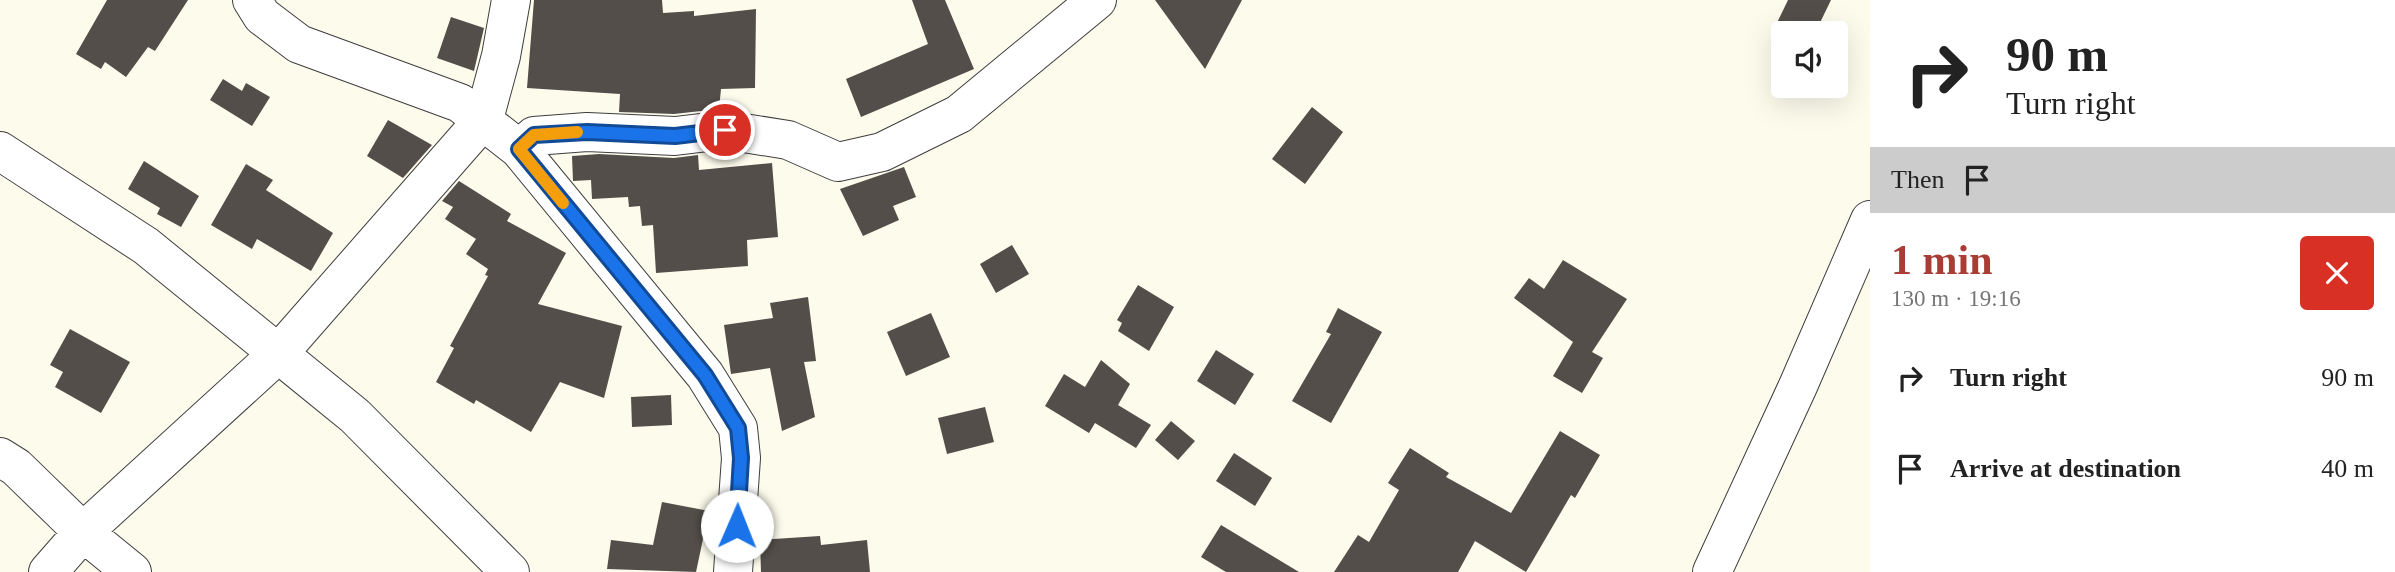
<!DOCTYPE html>
<html lang="en">
<head>
<meta charset="utf-8">
<style>
	:root { --surface:#fff; --page:#f2f2f2; --text:#222; --muted:#767676; --accent:#a93d36 }
	body { margin:0; font-family:Georgia,serif; background:var(--page); color:var(--text); height:100vh; display:flex; flex-direction:column; font-size:26px; white-space:nowrap }
	* { box-sizing:border-box; margin:0 }
	p { font-size:23px; color:var(--muted) }
	.icon { flex:none; width:38px; height:38px; fill:none; stroke:currentColor; stroke-width:2; stroke-linecap:round; stroke-linejoin:round }
	.map { position:relative; flex:1; overflow:hidden }
	.panel { display:flex; flex-direction:column; background:var(--surface); width:525px }
	.panel>* { flex:none }
	.top-card { background:#fff; color:var(--text); overflow:hidden }
	.fabs { position:absolute; left:1771px; top:21px; display:grid; gap:14px }
	.fabs a { display:grid; place-items:center; width:77px; height:77px; border-radius:7px; background:var(--surface); box-shadow:0 7px 28px #0002; font-size:35px }
	.pin { position:absolute; display:grid; place-items:center; width:60px; height:60px; color:#fff; margin:-30px; border:4px solid #fff; border-radius:50%; box-shadow:0 2px 7px #0007 }
	.me { position:absolute; width:77px; margin:-38px; rotate:1deg; stroke-linejoin:round; filter:drop-shadow(0 0 5px #0008) }
	.turn { display:flex; align-items:center; gap:24px; height:147px; padding:0 21px; font-size:32px }
	.turn .icon { width:91px; height:91px; stroke-width:2.5 }
	.turn b { display:block; font-size:49px; line-height:60px }
	.then { display:flex; align-items:center; height:66px; padding:0 21px; background:#0003; gap:14px; font-size:26px }
	.round { display:grid; place-items:center; flex:none; width:74px; height:74px; border-radius:7px; background:var(--page) }
	.headline { display:flex; align-items:center; justify-content:space-between; height:119px; padding:0 21px }
	h1 { font-size:42px; font-weight:700; line-height:52px; color:var(--accent) }
	ul { padding:0; list-style:none }
	li { display:flex; align-items:center; gap:21px; height:91px; padding:0 21px }
	li div { flex:1 }
	li b { display:block; font-size:26px }
	li em { font-style:normal }
	main { display:flex; flex:1; min-height:0 }
	.map>svg:first-child { display:block }
</style>
</head>
<body>
<main>
<div class="map">
<svg width="1870" height="572" viewBox="0 0 1870 572">
	<rect width="100%" height="100%" fill="#fcfbec"/>
	<path fill="#534e49" d="M 107,0 L 188,0 L 155,51 L 148,47 L 126,77 L 105,62 L 101,69 L 76,54 Z
		M 534,0 L 662,0 L 663,13 L 694,11 L 694,16 L 756,9 L 755,88 L 721,89 L 719,109 L 674,114 L 619,112 L 620,94 L 527,88 Z
		M 912,0 L 945,0 L 974,69 L 861,117 L 846,79 L 928,44 Z
		M 1155,0 L 1242,0 L 1205,69 Z
		M 1788,0 L 1831,0 L 1815,33 L 1772,33 Z
		M 451,17 L 484,28 L 474,71 L 437,58 Z
		M 223,79 L 242,91 L 246,83 L 270,97 L 252,126 L 210,100 Z
		M 1312,107 L 1343,132 L 1305,184 L 1272,159 Z
		M 388,120 L 432,145 L 403,178 L 367,156 Z
		M 599,154 L 674,158 L 698,155 L 699,170 L 772,163 L 778,237 L 747,240 L 748,266 L 656,273 L 653,225 L 642,226 L 640,206 L 629,207 L 628,197 L 592,199 L 591,180 L 573,181 L 572,156 Z
		M 144,161 L 199,196 L 181,227 L 157,214 L 160,208 L 128,189 Z
		M 246,164 L 273,180 L 266,190 L 333,233 L 311,271 L 257,239 L 252,249 L 211,225 Z
		M 904,167 L 916,197 L 893,206 L 899,220 L 863,236 L 840,189 Z
		M 459,181 L 511,214 L 507,221 L 566,253 L 538,304 L 622,326 L 604,398 L 560,382 L 531,432 L 476,400 L 474,404 L 436,382 L 454,348 L 450,346 L 488,276 L 485,275 L 488,269 L 466,254 L 476,239 L 445,219 L 453,207 L 442,201 Z
		M 1012,245 L 1029,274 L 996,293 L 980,264 Z
		M 1563,260 L 1627,299 L 1592,352 L 1603,358 L 1582,393 L 1553,376 L 1573,342 L 1514,298 L 1529,278 L 1544,289 Z
		M 1138,285 L 1174,307 L 1149,351 L 1118,331 L 1122,323 L 1117,320 Z
		M 808,297 L 816,361 L 804,362 L 815,417 L 782,431 L 770,368 L 731,374 L 724,325 L 773,318 L 770,303 Z
		M 1338,308 L 1382,332 L 1331,423 L 1292,401 L 1331,334 L 1326,332 Z
		M 931,313 L 950,357 L 906,376 L 887,332 Z
		M 70,329 L 130,362 L 101,413 L 55,387 L 63,372 L 50,365 Z
		M 1216,350 L 1254,374 L 1235,405 L 1197,381 Z
		M 1101,360 L 1130,384 L 1118,405 L 1151,425 L 1136,448 L 1095,423 L 1089,433 L 1045,406 L 1064,374 L 1085,387 Z
		M 671,395 L 672,425 L 632,427 L 631,397 Z
		M 985,407 L 994,442 L 947,454 L 938,418 Z
		M 1171,421 L 1195,441 L 1178,460 L 1155,440 Z
		M 1560,431 L 1600,455 L 1575,498 L 1571,495 L 1526,572 L 1475,541 L 1458,572 L 1334,572 L 1358,535 L 1369,542 L 1399,490 L 1388,483 L 1410,448 L 1449,473 L 1446,477 L 1511,513 Z
		M 1234,453 L 1272,478 L 1255,506 L 1216,481 Z
		M 662,502 L 709,511 L 696,572 L 607,569 L 611,540 L 653,545 Z
		M 1221,525 L 1299,572 L 1226,572 L 1201,557 Z
		M 820,536 L 821,545 L 867,540 L 870,572 L 761,572 L 760,540 Z"/>
	<g fill="none" stroke-linecap="round" stroke-linejoin="round">
		<g stroke="#3e3e3e" stroke-width="40">
			<path id="minor" d="M 252,0 L 262,16 L 299,44 L 460,103 L 519,149 L 705,375 L 738,428 L 741,458 L 733,572
				M 519,149 L 534,136 L 587,132 L 675,136 L 725,130 L 788,140 L 838,162 L 882,152 L 959,114 L 1097,0
				M 0,151 L 146,246 L 355,416 L 510,572
				M 0,457 L 16,467 L 83,532 L 132,572
				M 48,572 L 83,532 L 278,354 L 484,119 L 501,56 L 511,0
				M 1712,572 L 1798,386 L 1870,220"/>
		</g>
		<use href="#minor" stroke="#fff" stroke-width="38"/>
	</g>
	<g fill="none" stroke-linecap="round" stroke-linejoin="round">
		<g stroke="#114b97" stroke-width="18">
			<path id="route" d="M 725,130 L 675,136 L 587,132 L 534,135 L 519,149 L 705,375 L 738,428 L 741,458 L 737,526"/>
		</g>
		<use href="#route" stroke="#1a73e8" stroke-width="12"/>
		<path stroke="#f59e0b" stroke-width="12" d="M 563,203 L 519,149 L 534,135 L 577,132"/>
	</g>
</svg>
<div class="fabs">
<a><svg class="icon" aria-label="sound" viewBox="0 0 24 24"><path d="M4 9h4l5-4v14l-5-4H4zM17 9q2 3 0 6"/></svg></a>
</div>
<div class="pin" style="left:725px;top:130px;background:#d93025"><svg class="icon" aria-label="arrive" viewBox="0 0 24 24"><path d="M6 21V4h12l-3 4 3 4H6"/></svg></div>
<svg class="me" style="left:737px;top:526px" viewBox="-20 -20 40 40"><circle r="19" fill="#fff"/><path d="M0-13L10 11 0 6-10 11z" fill="#1a73e8"/></svg>
</div>
<section class="panel">
<div class="top-card">
<div class="turn"><svg class="icon" aria-label="right" viewBox="0 0 24 24"><path d="M7 20v-9h11M14 6l5 5-5 5"/></svg><div><b>90 m</b>Turn right</div></div>
<div class="then">Then<svg class="icon" aria-label="arrive" viewBox="0 0 24 24"><path d="M6 21V4h12l-3 4 3 4H6"/></svg></div>
</div>
<div class="headline"><div><h1>1 min</h1><p>130 m · 19:16</p></div><a class="round" style="background:#d93025;color:#fff"><svg class="icon" aria-label="close" viewBox="0 0 24 24"><path d="M6 6l12 12M18 6L6 18"/></svg></a></div>
<ul>
<li><svg class="icon" aria-label="right" viewBox="0 0 24 24"><path d="M7 20v-9h11M14 6l5 5-5 5"/></svg><div><b>Turn right</b></div><em>90 m</em></li>
<li><svg class="icon" aria-label="arrive" viewBox="0 0 24 24"><path d="M6 21V4h12l-3 4 3 4H6"/></svg><div><b>Arrive at destination</b></div><em>40 m</em></li>
</ul>
</section>
</main>
</body>
</html>
